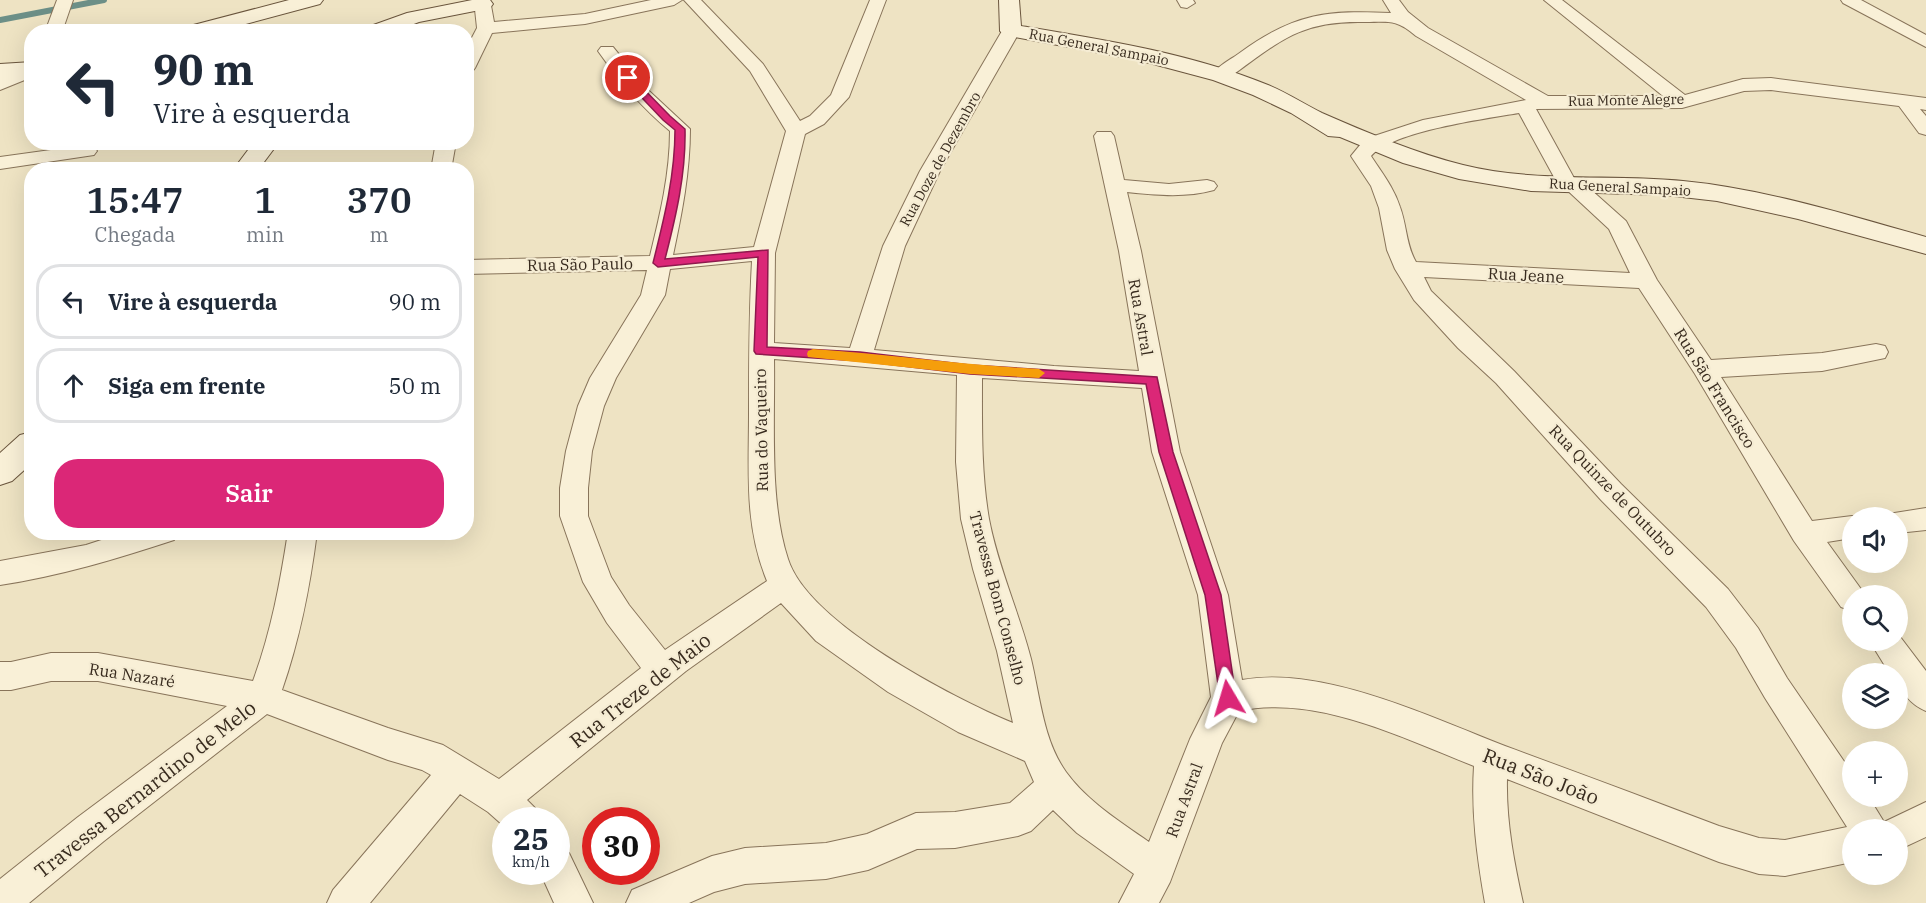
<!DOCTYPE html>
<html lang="pt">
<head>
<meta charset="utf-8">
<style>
	:root { --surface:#fff; --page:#f2f2f3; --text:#1f2937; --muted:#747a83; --line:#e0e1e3; --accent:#db2777 }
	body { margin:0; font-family:"IBM Plex Serif",serif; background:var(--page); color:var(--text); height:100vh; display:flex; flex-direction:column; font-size:22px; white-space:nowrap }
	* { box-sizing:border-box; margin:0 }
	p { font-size:20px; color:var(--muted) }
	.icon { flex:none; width:33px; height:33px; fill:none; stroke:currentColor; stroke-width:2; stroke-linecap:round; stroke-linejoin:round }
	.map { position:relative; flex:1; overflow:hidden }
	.details { position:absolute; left:24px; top:162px; width:450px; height:378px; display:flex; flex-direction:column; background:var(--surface); border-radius:24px; box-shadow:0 6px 24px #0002 }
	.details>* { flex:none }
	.guide { position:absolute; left:24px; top:24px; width:450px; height:126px; border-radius:24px; box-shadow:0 6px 24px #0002; background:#fff; color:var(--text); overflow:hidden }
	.buttons { position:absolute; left:1842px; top:507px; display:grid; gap:12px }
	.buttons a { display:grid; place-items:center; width:66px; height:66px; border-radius:50%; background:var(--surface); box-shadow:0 6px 24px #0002; font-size:30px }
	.speed { position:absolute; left:492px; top:807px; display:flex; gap:12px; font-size:30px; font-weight:700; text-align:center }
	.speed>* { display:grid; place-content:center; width:78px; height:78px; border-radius:50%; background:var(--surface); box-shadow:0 6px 24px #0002; line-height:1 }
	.speed small { font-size:15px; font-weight:400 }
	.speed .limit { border:9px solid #d22; background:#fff; color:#111 }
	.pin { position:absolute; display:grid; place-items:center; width:51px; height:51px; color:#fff; margin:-26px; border:3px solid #fff; border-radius:50%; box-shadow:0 2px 6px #0007 }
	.me { position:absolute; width:66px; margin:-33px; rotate:353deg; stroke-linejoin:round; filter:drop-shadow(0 0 4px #0008) }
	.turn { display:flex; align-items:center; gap:21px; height:126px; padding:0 30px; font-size:27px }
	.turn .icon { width:78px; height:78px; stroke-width:2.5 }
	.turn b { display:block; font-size:42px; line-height:51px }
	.eta { display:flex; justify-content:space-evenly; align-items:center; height:102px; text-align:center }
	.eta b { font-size:36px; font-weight:600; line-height:42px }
	.button { display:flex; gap:12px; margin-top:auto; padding:12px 30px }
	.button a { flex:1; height:69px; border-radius:24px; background:var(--accent); color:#fff; font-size:24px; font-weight:600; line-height:69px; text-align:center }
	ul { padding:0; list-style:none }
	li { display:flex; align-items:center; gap:18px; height:75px; margin:0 12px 9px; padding:0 18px; border:3px solid var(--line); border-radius:24px }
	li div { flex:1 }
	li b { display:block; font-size:22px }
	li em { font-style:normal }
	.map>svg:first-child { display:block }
</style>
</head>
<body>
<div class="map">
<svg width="1926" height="903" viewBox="0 0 1926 903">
	<rect width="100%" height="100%" fill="#eee3c3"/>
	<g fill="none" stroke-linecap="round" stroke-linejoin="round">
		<path stroke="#6c8f87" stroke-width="6" d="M 0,20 L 104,0"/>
		<g stroke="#88745a" stroke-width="2">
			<path id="street" d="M 57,0 L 73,0 L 62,32 L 45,32 Z
				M 474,0 L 490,0 L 494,22 L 585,14 L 651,0 L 682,0 L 674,5 L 585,24 L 492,33 L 475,68 L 472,72 L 466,73 L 466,49 L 477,28 Z
				M 684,0 L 701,0 L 763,64 L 800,121 L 810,116 L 831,95 L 870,0 L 886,0 L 849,97 L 824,124 L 805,134 L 775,253 L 774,343 L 850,348 L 883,246 L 920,171 L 1002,31 L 1005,27 L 1017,27 L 1020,31 L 940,171 L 905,246 L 874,350 L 1054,366 L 1139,371 L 1119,251 L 1094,136 L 1097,132 L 1111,132 L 1114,136 L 1124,180 L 1169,184 L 1207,180 L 1214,182 L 1217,186 L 1214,190 C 1185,198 1157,195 1127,192 L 1141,251 L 1180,452 L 1228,595 L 1242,680 C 1322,665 1430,717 1505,746 C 1576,772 1648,799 1719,826 L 1759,838 L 1785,840 L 1847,827 L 1765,698 L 1736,648 L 1706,607 L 1601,500 L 1496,383 L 1458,348 L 1414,300 L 1395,269 L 1387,250 L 1379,208 L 1371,186 L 1351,156 L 1365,139 L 1423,120 L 1526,100 L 1416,36 C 1396,19 1390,22 1365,22 C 1298,20 1278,43 1227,79 L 1215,79 L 1212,75 C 1218,65 1232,59 1241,52 C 1295,13 1327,10 1391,13 L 1383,0 L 1399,0 L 1408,12 L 1428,28 L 1548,96 L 1663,96 L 1544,0 L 1562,0 L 1685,95 L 1743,79 L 1771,78 L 1926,98 L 1926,110 L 1920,109 L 1926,116 L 1926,135 L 1919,133 L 1899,106 L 1771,90 L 1744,91 L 1682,108 L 1536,109 L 1574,178 L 1580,180 L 1626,221 L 1657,280 L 1711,360 L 1822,353 L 1876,344 L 1885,346 L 1888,352 L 1885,358 L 1822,371 L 1721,377 L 1812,521 L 1852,516 L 1858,518 L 1852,518 L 1852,538 L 1827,542 L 1866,596 L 1852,596 L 1852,611 L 1841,607 L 1794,541 L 1695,374 L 1639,288 L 1424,277 L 1431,291 L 1514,371 L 1621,484 L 1728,589 L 1758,628 L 1787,678 L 1852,773 L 1852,796 L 1868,796 L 1884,822 L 1926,802 L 1926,837 L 1898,850 L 1898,830 L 1852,830 L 1852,862 L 1785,876 L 1759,874 L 1719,862 L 1507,779 C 1506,821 1514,862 1523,903 L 1485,903 C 1477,857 1471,813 1474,766 C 1403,738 1316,694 1239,711 L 1222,743 L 1170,882 L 1159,903 L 1119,903 L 1134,874 L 1077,833 L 1053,810 L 1031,831 L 1018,836 L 955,848 L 917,849 L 868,870 L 826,879 L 745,884 L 714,892 L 689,903 L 626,903 L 632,890 L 712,856 L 745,848 L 826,843 L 867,834 L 916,813 L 955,812 L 1010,803 L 1034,782 L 1025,761 L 958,732 L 888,692 L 816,641 L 781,603 L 686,671 L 527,800 L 535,808 L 540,820 L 506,820 L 506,828 L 488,812 L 460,794 L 370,903 L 327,903 L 333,890 L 431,775 L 422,770 L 388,760 L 267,714 L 104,841 L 29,903 L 0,903 L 0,879 L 78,817 L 227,706 L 98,681 L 51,681 L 11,690 L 0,690 L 0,662 L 11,662 L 51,653 L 98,653 L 253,681 C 271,632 280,584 288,532 L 317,532 C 310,587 300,638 282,690 L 388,728 L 443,745 L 499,779 L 641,668 L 607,623 L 583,582 L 560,516 L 560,488 L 566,451 L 578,406 L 590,378 L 641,295 L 647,270 L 466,274 L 466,260 L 650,256 C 660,215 670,174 670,131 C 642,108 619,81 598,51 L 601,47 L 613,47 L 647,89 L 690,129 C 690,172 682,213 673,255 L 754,247 L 786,131 L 750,71 ZM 1519,113 L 1560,188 L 1567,190 L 1609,229 L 1630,273 L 1416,262 C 1406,245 1407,226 1400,207 C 1394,188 1382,173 1371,156 C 1393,131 1484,119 1519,113 ZM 752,261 C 749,313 749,361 749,413 C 749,472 744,525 767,581 L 665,650 L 629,605 L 611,577 L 588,516 L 588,488 L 592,451 L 604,406 L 616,378 L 665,295 L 670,269 ZM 774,359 L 957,375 L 956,462 L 961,519 L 973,569 L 997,651 L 1013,723 C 953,698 808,623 788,559 C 769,502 775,421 774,359 ZM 982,378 L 1142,388 L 1152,452 L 1198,595 L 1211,697 L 1190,739 L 1149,842 C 1119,821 1087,801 1066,772 C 1043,740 1040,696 1031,659 C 1019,612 998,567 989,519 C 981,472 982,425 982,378 Z
				M 1177,0 L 1193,0 L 1195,3 L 1187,8 L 1181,7 Z
				M 1841,0 L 1861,0 L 1926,35 L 1926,47 L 1843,3 Z
				M 32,65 L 32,77 L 0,90 L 0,77 Z
				M 436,142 L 456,142 L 451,170 L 431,170 Z
				M 87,145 L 94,147 L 97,151 L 94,155 L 0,169 L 0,157 Z
				M 1926,508 L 1926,530 L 1898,533 L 1898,518 L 1886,518 L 1888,514 Z
				M 126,532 L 178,532 L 174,540 C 116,559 60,576 0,585 L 0,561 L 86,545 Z
				M 1898,634 L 1926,671 L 1926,711 C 1911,705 1898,690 1898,674 L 1890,674 L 1869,640 L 1898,640 Z
				M 556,848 L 569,853 L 593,903 L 554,903 L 540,872 L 556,872 Z"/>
		</g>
		<g stroke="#6a553d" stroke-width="2">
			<path id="secondary" d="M 289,0 L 323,0 L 320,4 L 216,32 L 179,32 L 182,28 Z
				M 472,0 L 490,0 L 493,4 L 490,8 L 419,22 L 393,32 L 362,32 L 365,28 L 407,13 Z
				M 999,0 L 1019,0 L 1021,26 C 1105,40 1189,53 1268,85 C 1287,93 1304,104 1322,113 C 1368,133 1415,153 1463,165 C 1535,183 1610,174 1683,181 C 1766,189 1847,215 1926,237 L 1926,254 L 1798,219 L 1717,201 L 1665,195 L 1531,191 L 1459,179 L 1403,163 L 1340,137 L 1328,136 L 1291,113 L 1253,95 L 1213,80 L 1138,60 L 1004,35 L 1000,31 Z
				M 32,62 L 32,76 L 0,78 L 0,64 Z
				M 254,142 L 279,142 L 258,170 L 233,170 Z
				M 32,432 L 32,463 L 12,481 L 0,485 L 0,453 L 20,435 Z"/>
		</g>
		<use href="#street" fill="#f9f0d7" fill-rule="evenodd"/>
		<use href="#secondary" fill="#f9f0d7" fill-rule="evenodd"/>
	</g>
	<path fill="#db2777" stroke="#8e194d" stroke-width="1.5" d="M 625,76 L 631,76 L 670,116 L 685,129 C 686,174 676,216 665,259 L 768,250 L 767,347 L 860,352 L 970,365 L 1157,377 L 1173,452 L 1221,595 L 1236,698 L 1234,703 L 1228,705 L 1222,703 L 1220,698 L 1205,595 L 1159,452 L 1146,384 L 970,374 L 860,361 L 756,354 L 754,351 L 758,257 L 658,267 L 653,263 C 664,219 675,176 675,130 L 663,120 L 625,80 Z"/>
	<path fill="#f59e0b" d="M 813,349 C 888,354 963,365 1039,369 L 1045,373 L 1039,378 L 970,374 L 808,357 L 807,354 L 808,351 Z"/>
	<g text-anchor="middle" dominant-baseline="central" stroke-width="4.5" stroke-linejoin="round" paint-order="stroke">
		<g font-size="14" fill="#382b1e" stroke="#f5ecd3">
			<text transform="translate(1099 47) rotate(11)">Rua General Sampaio</text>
			<text transform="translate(1626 100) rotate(-1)">Rua Monte Alegre</text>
			<text transform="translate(940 159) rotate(-61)">Rua Doze de Dezembro</text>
			<text transform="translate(1620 187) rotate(3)">Rua General Sampaio</text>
		</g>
		<g font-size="16" fill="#382b1e" stroke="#f5ecd3">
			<text transform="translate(580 264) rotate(-1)">Rua São Paulo</text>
			<text transform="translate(1526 275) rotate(3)">Rua Jeane</text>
			<text transform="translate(1141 317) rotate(80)">Rua Astral</text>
			<text transform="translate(1715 388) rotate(58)">Rua São Francisco</text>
			<text transform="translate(761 430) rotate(-91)">Rua do Vaqueiro</text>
			<text transform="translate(1613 490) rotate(46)">Rua Quinze de Outubro</text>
			<text transform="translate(998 598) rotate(75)">Travessa Bom Conselho</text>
			<text transform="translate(132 675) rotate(9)">Rua Nazaré</text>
			<text transform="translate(1184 800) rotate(-70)">Rua Astral</text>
		</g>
		<g font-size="20" fill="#382b1e" stroke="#f5ecd3">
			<text transform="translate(640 690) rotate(-38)">Rua Treze de Maio</text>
			<text transform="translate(1541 776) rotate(21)">Rua São João</text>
			<text transform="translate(145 789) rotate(-38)">Travessa Bernardino de Melo</text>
		</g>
	</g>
</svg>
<div class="buttons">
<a><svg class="icon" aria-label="sound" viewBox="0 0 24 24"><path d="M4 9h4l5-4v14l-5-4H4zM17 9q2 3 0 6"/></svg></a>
<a><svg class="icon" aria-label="search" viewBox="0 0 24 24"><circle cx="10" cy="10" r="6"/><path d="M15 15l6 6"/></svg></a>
<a><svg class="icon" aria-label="layers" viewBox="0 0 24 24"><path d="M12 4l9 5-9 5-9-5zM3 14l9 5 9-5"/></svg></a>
<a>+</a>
<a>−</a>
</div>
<div class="speed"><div>25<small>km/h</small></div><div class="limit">30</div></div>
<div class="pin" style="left:628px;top:78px;background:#d93025"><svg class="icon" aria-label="arrive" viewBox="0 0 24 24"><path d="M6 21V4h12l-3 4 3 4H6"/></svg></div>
<svg class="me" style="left:1228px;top:698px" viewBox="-20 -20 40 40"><path d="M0-17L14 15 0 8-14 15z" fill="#db2777" stroke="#fff" stroke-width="4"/></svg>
<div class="guide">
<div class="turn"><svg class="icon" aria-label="left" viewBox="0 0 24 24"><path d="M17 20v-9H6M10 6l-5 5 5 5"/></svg><div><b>90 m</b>Vire à esquerda</div></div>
</div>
<section class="details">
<div class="eta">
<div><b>15:47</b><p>Chegada</p></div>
<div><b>1</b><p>min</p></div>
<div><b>370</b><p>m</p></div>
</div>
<ul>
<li><svg class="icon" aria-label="left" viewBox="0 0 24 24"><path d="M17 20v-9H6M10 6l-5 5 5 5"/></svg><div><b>Vire à esquerda</b></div><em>90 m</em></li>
<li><svg class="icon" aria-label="ahead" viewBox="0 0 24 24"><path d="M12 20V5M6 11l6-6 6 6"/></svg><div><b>Siga em frente</b></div><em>50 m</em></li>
</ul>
<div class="button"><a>Sair</a></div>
</section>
</div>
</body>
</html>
